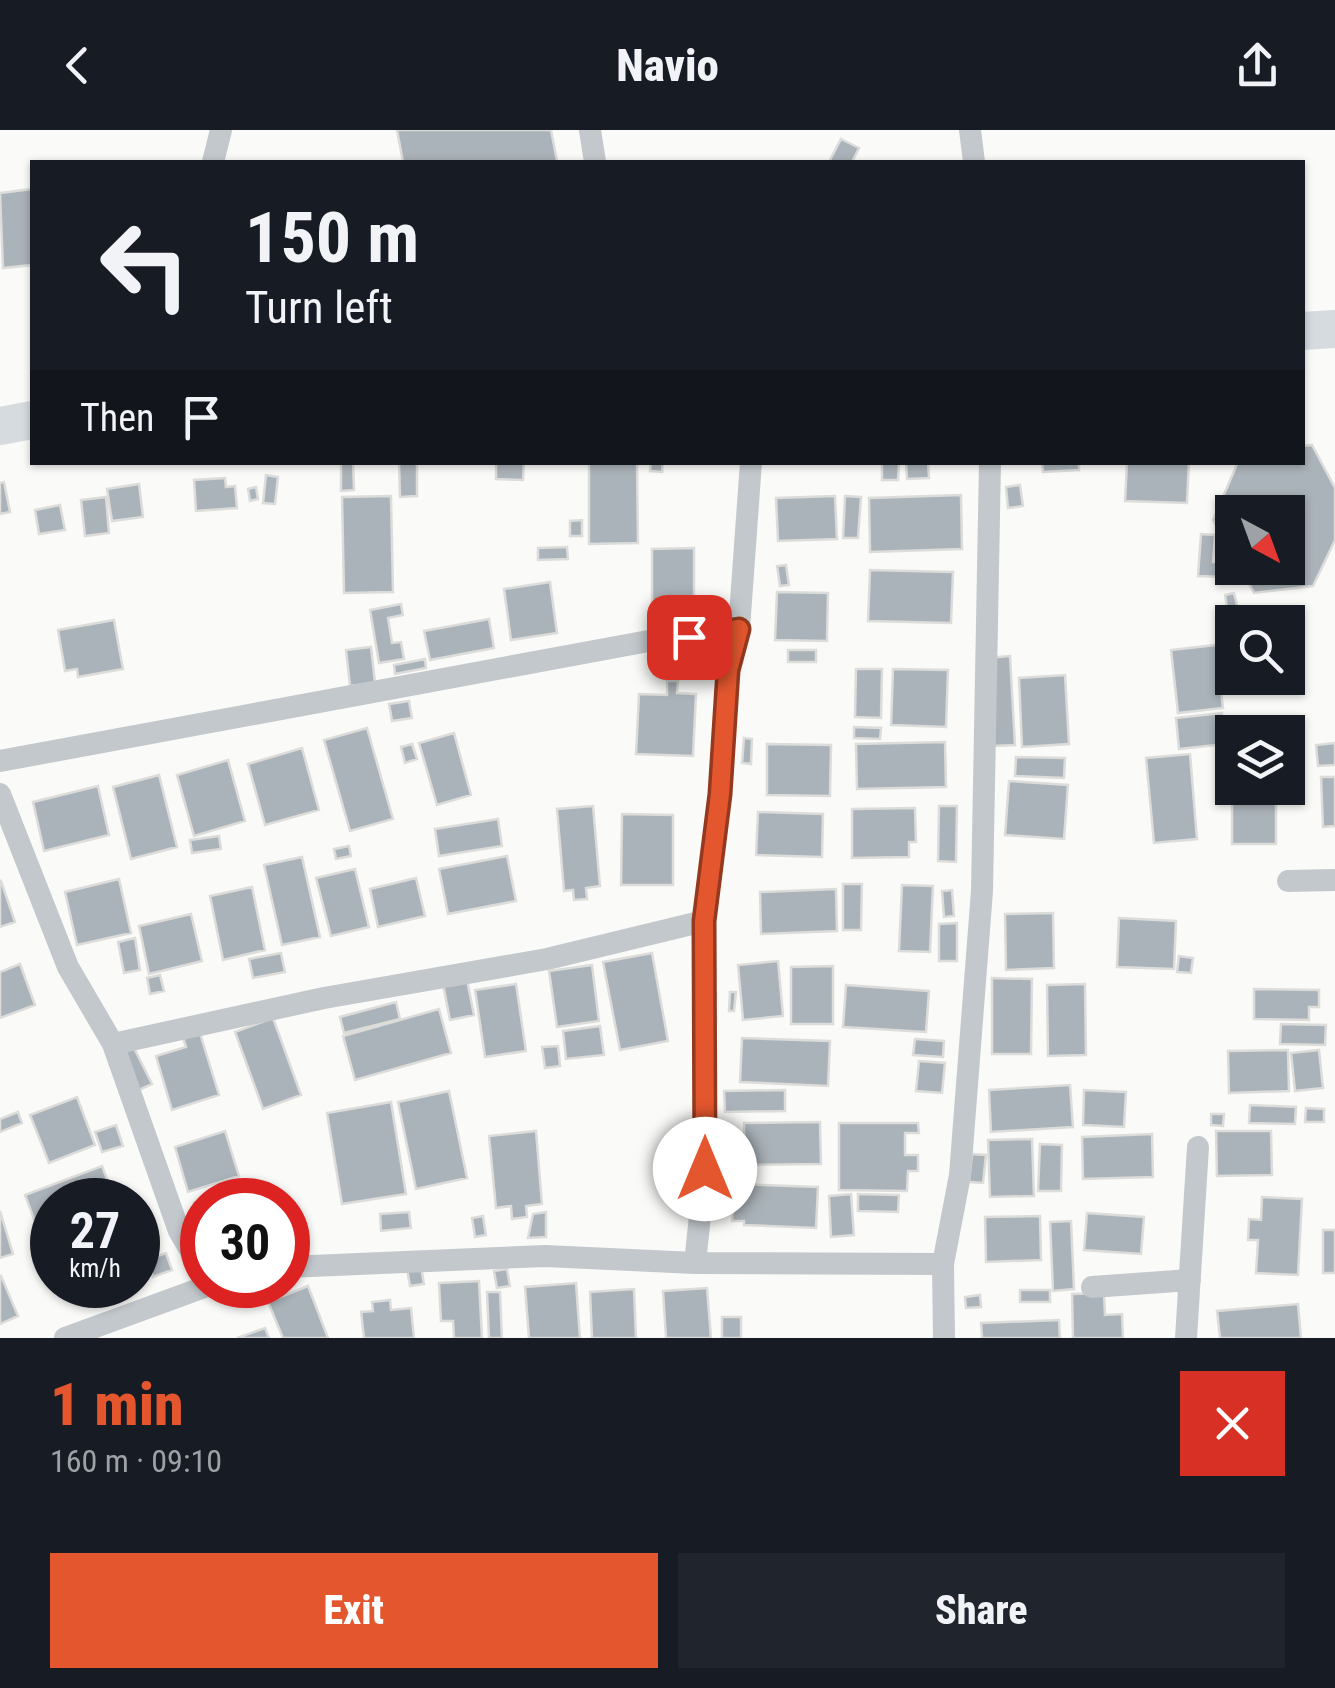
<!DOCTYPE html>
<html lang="en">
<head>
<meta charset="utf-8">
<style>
	:root { --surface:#171b24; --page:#20242c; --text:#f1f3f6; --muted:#9ea1a6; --accent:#e4572e }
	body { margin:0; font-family:"Roboto Condensed",sans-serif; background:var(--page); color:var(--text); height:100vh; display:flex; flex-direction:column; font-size:38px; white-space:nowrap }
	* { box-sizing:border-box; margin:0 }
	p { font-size:32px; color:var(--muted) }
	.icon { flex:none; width:55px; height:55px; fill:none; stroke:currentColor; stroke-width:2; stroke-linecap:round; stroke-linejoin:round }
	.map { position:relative; height:1208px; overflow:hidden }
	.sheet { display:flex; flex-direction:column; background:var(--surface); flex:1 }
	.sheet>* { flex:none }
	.top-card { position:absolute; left:30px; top:30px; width:1275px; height:305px; border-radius:0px; box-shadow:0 2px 8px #0004; background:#171b24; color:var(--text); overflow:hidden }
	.needle { width:65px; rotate:139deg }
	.tools { position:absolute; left:1215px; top:365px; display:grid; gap:20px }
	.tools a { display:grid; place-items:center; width:90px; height:90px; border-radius:0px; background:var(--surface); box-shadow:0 2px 8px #0004; font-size:50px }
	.speed { position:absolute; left:30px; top:1048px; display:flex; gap:20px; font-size:50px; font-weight:700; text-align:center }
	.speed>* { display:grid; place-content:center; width:130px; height:130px; border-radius:50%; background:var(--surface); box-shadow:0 2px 8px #0004; line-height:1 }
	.speed small { font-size:25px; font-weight:400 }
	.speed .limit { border:15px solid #d22; background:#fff; color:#111 }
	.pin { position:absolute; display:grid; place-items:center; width:85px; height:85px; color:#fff; margin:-42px; border-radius:20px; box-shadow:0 5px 15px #0006 }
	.me { position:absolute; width:110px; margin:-55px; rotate:0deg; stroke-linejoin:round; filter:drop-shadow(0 0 8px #0008) }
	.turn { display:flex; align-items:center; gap:35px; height:210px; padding:0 50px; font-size:45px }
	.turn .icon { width:130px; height:130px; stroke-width:2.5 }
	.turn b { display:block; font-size:70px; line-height:85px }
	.then { display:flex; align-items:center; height:95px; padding:0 50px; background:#0003; gap:20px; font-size:38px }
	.round { display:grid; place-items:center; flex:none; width:105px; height:105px; border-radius:0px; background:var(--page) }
	.head { display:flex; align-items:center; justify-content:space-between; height:170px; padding:0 50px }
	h1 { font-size:60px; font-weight:800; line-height:75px; color:var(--accent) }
	.cta { display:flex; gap:20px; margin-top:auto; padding:20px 50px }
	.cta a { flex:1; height:115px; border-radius:0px; background:var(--accent); color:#fff; font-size:40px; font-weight:800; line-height:115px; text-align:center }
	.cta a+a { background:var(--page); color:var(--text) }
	header { display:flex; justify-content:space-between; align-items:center; height:130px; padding:0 50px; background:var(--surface); font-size:45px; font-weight:800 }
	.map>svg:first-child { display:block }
</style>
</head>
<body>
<header><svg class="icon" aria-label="back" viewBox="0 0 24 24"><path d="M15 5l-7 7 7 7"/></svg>Navio<svg class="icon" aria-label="share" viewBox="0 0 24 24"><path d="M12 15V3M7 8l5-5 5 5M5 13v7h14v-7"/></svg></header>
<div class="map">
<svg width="1335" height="1208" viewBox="0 0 1335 1208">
	<rect width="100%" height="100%" fill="#fafaf8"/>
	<path fill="#aab3b9" stroke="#dcdcda" stroke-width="2.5" d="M 397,0 L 551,0 L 557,31 L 403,32 Z
		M 841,9 L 859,18 L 852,32 L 829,32 Z
		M 32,59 L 32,135 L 3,138 L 0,63 Z
		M 1312,315 L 1335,358 L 1335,410 L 1313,456 L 1254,463 L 1241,438 L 1288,438 L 1288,382 L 1232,382 L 1232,423 L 1213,390 L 1238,332 L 1302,332 L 1302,316 Z
		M 341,332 L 353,332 L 354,360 L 341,361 Z
		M 399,332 L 417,332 L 417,366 L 400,367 Z
		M 496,332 L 524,332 L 523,350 L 496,349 Z
		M 589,332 L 637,332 L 638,413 L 589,414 Z
		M 651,332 L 663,332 L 662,342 L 650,341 Z
		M 882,332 L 899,332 L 898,350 L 882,350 Z
		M 906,332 L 928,332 L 929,348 L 907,349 Z
		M 1042,332 L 1079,332 L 1079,340 L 1043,342 Z
		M 1127,332 L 1189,332 L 1187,373 L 1125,371 Z
		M 266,345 L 278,347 L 275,374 L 263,373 Z
		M 225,348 L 226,357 L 235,356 L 237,378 L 196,381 L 194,350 Z
		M 4,352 L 10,382 L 0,384 L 0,353 Z
		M 139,354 L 143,387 L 112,391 L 107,359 Z
		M 1020,355 L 1023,376 L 1008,378 L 1006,357 Z
		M 256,357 L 258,369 L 250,371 L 248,359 Z
		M 961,365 L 962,419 L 870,422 L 869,368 Z
		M 391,366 L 393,462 L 344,463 L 342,367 Z
		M 835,366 L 837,409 L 778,411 L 776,368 Z
		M 845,366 L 861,367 L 858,408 L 843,408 Z
		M 106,367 L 109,403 L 85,406 L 81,370 Z
		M 60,375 L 65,400 L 39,404 L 35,380 Z
		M 582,390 L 582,406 L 570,406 L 570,391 Z
		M 1201,404 L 1215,405 L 1213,432 L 1224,432 L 1223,447 L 1198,446 Z
		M 567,417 L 568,429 L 538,430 L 538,418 Z
		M 694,418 L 694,484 L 667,485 L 667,476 L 652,477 L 652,419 Z
		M 786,435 L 789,455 L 780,456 L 777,436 Z
		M 870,440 L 953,442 L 951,493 L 868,491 Z
		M 550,452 L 557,503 L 511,510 L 504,459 Z
		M 777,462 L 828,463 L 827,511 L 775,510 Z
		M 1234,463 L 1237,475 L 1227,477 L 1225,465 Z
		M 401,474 L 403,485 L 388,488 L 392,513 L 401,512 L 404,529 L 379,533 L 370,480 Z
		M 489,489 L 494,518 L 430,530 L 424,501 Z
		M 114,490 L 123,539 L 78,547 L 77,539 L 65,541 L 58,500 Z
		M 1216,515 L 1223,578 L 1178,583 L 1171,520 Z
		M 371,517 L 375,553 L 350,556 L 346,520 Z
		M 788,520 L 816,520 L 816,532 L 788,532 Z
		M 1010,526 L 1015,615 L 992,616 L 987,528 Z
		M 425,529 L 426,538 L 395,544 L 394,535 Z
		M 856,539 L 882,539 L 881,588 L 855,587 Z
		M 893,539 L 948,540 L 946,597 L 891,595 Z
		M 1065,545 L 1069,614 L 1022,617 L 1019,548 Z
		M 667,551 L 678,551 L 677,563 L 696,564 L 693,626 L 636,624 L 639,564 L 667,565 Z
		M 409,571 L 412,588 L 392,591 L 389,574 Z
		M 1222,583 L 1226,614 L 1179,619 L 1176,588 Z
		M 854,597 L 881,598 L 880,609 L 854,608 Z
		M 367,598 L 393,689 L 350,701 L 324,610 Z
		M 454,603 L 471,665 L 437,675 L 419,613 Z
		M 744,608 L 752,609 L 751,634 L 742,633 Z
		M 945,612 L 946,657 L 857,659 L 856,614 Z
		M 1335,613 L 1335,635 L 1318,636 L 1316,615 Z
		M 412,614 L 417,629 L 405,633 L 401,617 Z
		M 767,614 L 831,615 L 830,666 L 767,665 Z
		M 302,618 L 319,680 L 265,695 L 248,634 Z
		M 1190,624 L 1197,709 L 1154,713 L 1146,628 Z
		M 1016,627 L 1065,628 L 1064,648 L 1015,646 Z
		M 228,630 L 245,691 L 194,706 L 177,645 Z
		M 1232,643 L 1232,658 L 1276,658 L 1276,714 L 1232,714 Z
		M 159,645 L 177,717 L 131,729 L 113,657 Z
		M 1321,647 L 1335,647 L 1335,696 L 1323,697 Z
		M 1009,651 L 1068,655 L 1064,709 L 1005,705 Z
		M 98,656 L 109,705 L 44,721 L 33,672 Z
		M 593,676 L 600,756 L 586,758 L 587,769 L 574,770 L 573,760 L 564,761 L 557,679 Z
		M 939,676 L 957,676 L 956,732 L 938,731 Z
		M 915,678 L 916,712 L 909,712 L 909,727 L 852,728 L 852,679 Z
		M 758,682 L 823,684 L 822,727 L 756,725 Z
		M 622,684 L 673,685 L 673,755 L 621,755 Z
		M 498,689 L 502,716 L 439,726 L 435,699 Z
		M 219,706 L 221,719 L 192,723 L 190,710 Z
		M 349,716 L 351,726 L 336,729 L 334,719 Z
		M 507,726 L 516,771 L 448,784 L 439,739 Z
		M 302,727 L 320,807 L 282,815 L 264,735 Z
		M 355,739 L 369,797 L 331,806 L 316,748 Z
		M 416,748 L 425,786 L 378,797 L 370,759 Z
		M 119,749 L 131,803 L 77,815 L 65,762 Z
		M 1,751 L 15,792 L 0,797 L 0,752 Z
		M 843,754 L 862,754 L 861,800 L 843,800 Z
		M 902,755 L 933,756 L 930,822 L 899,821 Z
		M 252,757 L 265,820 L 223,830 L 210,766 Z
		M 836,759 L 837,801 L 761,804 L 760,762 Z
		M 952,760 L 954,786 L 944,787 L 942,761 Z
		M 1053,783 L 1054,838 L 1006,840 L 1005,784 Z
		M 191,784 L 202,831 L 149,844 L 139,796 Z
		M 1119,788 L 1176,791 L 1174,839 L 1117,837 Z
		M 957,793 L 957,831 L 939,831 L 939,794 Z
		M 135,808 L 140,840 L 124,843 L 118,812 Z
		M 281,823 L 285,842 L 253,848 L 249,829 Z
		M 652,823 L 668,911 L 620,920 L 603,832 Z
		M 1179,826 L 1193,828 L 1191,843 L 1177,842 Z
		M 778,831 L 783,886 L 743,890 L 738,835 Z
		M 20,834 L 35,875 L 0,888 L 0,842 Z
		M 592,835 L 599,891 L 557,897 L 549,841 Z
		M 833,836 L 833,894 L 791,894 L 791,837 Z
		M 160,845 L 164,861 L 150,864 L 147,848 Z
		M 466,845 L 474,885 L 450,890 L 442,849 Z
		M 992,848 L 1032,849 L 1031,924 L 992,924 Z
		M 516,854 L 526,921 L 485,927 L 475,860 Z
		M 1085,854 L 1086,925 L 1048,926 L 1047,855 Z
		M 846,855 L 929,861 L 926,902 L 843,897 Z
		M 1254,859 L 1319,860 L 1319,877 L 1309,877 L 1309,890 L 1254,889 Z
		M 730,862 L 736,862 L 734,881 L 729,881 Z
		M 396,872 L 400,889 L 344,903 L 340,887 Z
		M 439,879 L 451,923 L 355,950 L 343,906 Z
		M 273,888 L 301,965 L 263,979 L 235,902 Z
		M 1281,894 L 1326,895 L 1325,915 L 1280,914 Z
		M 600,896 L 604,925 L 566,929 L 563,901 Z
		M 199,900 L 219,965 L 172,980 L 156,926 L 186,917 L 182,905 Z
		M 742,908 L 830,911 L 828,956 L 740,952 Z
		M 915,909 L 944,911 L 943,927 L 913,925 Z
		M 133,916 L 152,954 L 139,960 L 121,922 Z
		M 558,916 L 560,936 L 545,938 L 542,917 Z
		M 1288,920 L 1289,961 L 1229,963 L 1228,921 Z
		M 1319,920 L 1323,958 L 1295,961 L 1291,923 Z
		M 919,931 L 945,933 L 942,963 L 916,961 Z
		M 1070,955 L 1073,997 L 991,1002 L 989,960 Z
		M 785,960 L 785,981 L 725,982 L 724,961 Z
		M 1084,960 L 1126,962 L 1124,997 L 1083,995 Z
		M 449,961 L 467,1048 L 416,1059 L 398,972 Z
		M 77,967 L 95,1015 L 49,1033 L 30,985 Z
		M 391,972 L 406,1064 L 342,1074 L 327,983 Z
		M 1250,975 L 1296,977 L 1295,994 L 1249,993 Z
		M 1306,978 L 1324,979 L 1324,992 L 1305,992 Z
		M 18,982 L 22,993 L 0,1002 L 0,989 Z
		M 1211,984 L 1224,984 L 1223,996 L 1211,995 Z
		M 820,992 L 821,1034 L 745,1035 L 744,993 Z
		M 839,993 L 918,993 L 919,1003 L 905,1003 L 905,1025 L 918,1025 L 918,1041 L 908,1041 L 907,1061 L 839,1060 Z
		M 116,995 L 123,1016 L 102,1022 L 95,1002 Z
		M 225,1001 L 239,1046 L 188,1062 L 175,1017 Z
		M 536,1001 L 542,1074 L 526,1076 L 527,1087 L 512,1089 L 511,1076 L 496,1078 L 489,1006 Z
		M 1216,1001 L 1271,1001 L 1272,1045 L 1217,1046 Z
		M 1152,1004 L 1153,1047 L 1083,1049 L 1082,1007 Z
		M 1032,1009 L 1034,1066 L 990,1067 L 988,1010 Z
		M 1040,1014 L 1062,1015 L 1061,1061 L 1038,1061 Z
		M 972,1024 L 986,1025 L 983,1053 L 969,1052 Z
		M 102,1036 L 115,1070 L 52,1070 L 52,1109 L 43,1113 L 25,1065 Z
		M 734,1054 L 818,1057 L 816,1098 L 744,1095 L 744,1091 L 732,1091 Z
		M 245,1062 L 247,1070 L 209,1070 Z
		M 851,1064 L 854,1105 L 831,1107 L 829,1066 Z
		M 858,1064 L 899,1065 L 898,1082 L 858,1081 Z
		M 1262,1067 L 1302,1069 L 1298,1145 L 1256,1143 L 1258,1110 L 1248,1110 L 1249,1089 L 1261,1090 Z
		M 202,1071 L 202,1111 L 194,1073 Z
		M 146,1079 L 151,1094 L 138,1098 L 138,1082 Z
		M 0,1081 L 13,1124 L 0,1128 Z
		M 409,1082 L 411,1098 L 381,1101 L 380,1084 Z
		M 546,1082 L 546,1107 L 528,1108 L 533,1084 Z
		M 1087,1083 L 1144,1087 L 1141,1124 L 1084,1120 Z
		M 483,1086 L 486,1105 L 475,1107 L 472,1088 Z
		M 1040,1086 L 1041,1130 L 986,1132 L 985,1087 Z
		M 1071,1091 L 1074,1159 L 1053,1161 L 1050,1092 Z
		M 1323,1100 L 1335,1100 L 1335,1143 L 1323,1143 Z
		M 166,1123 L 172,1140 L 153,1147 L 147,1130 Z
		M 421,1137 L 424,1154 L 410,1156 L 407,1139 Z
		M 507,1139 L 510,1156 L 497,1158 L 494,1141 Z
		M 1,1146 L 18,1186 L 0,1194 L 0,1147 Z
		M 479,1151 L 482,1208 L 454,1208 L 453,1191 L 441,1191 L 439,1153 Z
		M 576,1153 L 580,1208 L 529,1208 L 525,1157 Z
		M 61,1155 L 85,1155 L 65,1164 Z
		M 267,1155 L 281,1155 L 282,1162 L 268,1164 Z
		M 308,1156 L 328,1208 L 283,1208 L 268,1172 Z
		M 707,1158 L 711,1208 L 666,1208 L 663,1161 Z
		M 634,1159 L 636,1208 L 592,1208 L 590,1162 Z
		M 1020,1160 L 1050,1160 L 1050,1172 L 1020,1172 Z
		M 487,1162 L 500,1162 L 502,1208 L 489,1208 Z
		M 1104,1163 L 1105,1185 L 1122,1184 L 1123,1208 L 1073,1208 L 1072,1164 Z
		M 980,1165 L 981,1177 L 966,1178 L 965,1167 Z
		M 390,1170 L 391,1180 L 411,1178 L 414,1208 L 364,1208 L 361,1182 L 373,1181 L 372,1172 Z
		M 1298,1174 L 1301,1208 L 1220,1208 L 1217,1181 Z
		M 722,1187 L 741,1187 L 741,1208 L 722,1208 Z
		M 1059,1190 L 1060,1208 L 982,1208 L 981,1193 Z
		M 265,1198 L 269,1208 L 237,1208 Z"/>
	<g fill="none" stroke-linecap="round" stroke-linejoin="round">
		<path stroke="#c3c8cc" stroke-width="22" d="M 590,0 L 595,32
			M 970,0 L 974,32
			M 213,32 L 221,0
			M 0,631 L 654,510 L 723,504 L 739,499
			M 0,664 L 68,837 L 113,914 L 179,1101 L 202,1140
			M 1288,751 L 1335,750
			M 113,914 L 324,868 L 547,829 L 704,791
			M 695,1133 L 705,1039 L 704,791 L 720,664 L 728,540 L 739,499 L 751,332
			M 288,1137 L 545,1126 L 695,1133 L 943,1134
			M 1092,1157 L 1190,1150
			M 65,1208 L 210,1155
			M 944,1208 L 943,1134 L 960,1045 L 982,761 L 990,332
			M 1186,1208 L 1198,1017"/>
		<path stroke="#d6dbdf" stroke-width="38" d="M 1302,201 L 1335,199
			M 0,296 L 32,290"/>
	</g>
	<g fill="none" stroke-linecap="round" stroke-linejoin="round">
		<g stroke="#94391e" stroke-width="25">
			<path id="route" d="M 689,507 L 739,499 L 728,540 L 720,664 L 704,791 L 705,1039"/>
		</g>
		<use href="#route" stroke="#e4572e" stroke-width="18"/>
	</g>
</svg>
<div class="tools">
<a><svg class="needle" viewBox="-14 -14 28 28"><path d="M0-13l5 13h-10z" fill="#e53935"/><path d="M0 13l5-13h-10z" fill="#9ea1a6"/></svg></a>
<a><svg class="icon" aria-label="search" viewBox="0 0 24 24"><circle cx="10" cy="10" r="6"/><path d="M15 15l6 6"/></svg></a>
<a><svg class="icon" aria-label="layers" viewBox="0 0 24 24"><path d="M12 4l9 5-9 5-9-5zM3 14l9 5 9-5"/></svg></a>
</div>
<div class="speed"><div>27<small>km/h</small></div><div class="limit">30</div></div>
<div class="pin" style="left:689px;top:507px;background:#d93025"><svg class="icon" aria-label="arrive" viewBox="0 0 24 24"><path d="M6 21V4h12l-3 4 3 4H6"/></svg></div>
<svg class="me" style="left:705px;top:1039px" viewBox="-20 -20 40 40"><circle r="19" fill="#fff"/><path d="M0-13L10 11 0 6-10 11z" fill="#e4572e"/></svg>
<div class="top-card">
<div class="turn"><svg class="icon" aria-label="left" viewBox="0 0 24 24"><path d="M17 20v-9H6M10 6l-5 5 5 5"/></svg><div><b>150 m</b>Turn left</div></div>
<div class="then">Then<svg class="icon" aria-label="arrive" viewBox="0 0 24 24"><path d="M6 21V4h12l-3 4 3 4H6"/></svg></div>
</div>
</div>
<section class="sheet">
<div class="head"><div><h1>1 min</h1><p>160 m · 09:10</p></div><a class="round" style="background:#d93025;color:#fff"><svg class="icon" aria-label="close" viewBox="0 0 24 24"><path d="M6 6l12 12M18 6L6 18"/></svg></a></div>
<div class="cta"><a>Exit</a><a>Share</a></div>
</section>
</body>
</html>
